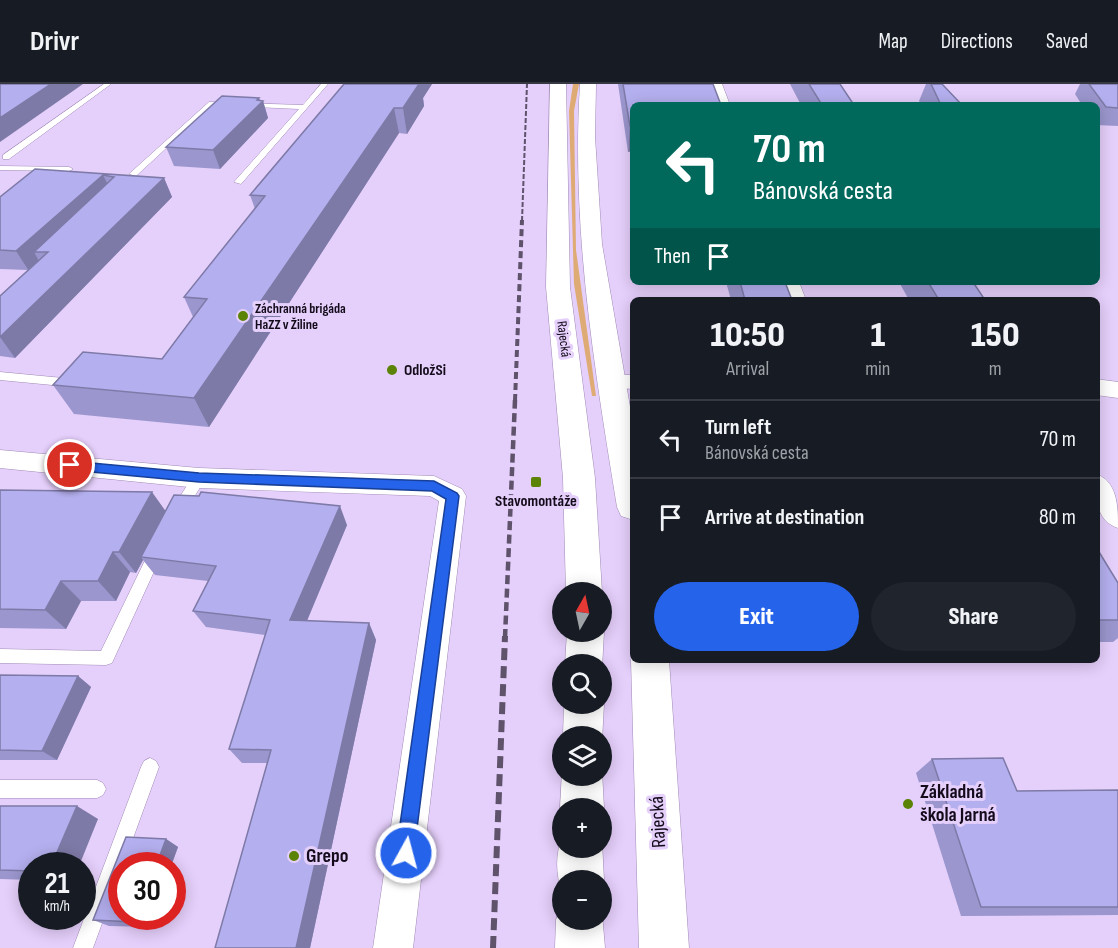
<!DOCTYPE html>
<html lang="en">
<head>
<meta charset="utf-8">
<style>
	:root { --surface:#171b24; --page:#20242c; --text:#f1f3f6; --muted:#9ea1a6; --line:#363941; --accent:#2563eb }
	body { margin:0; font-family:"Sofia Sans Condensed",sans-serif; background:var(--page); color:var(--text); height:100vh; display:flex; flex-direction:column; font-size:22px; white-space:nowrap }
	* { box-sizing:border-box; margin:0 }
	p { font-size:20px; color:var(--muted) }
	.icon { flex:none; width:33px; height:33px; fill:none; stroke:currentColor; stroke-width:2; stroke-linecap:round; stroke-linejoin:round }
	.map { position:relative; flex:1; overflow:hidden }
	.sheet { position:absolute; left:630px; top:213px; width:470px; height:366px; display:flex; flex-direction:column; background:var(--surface); border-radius:9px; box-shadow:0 3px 15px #0003 }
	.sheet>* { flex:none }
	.banner { position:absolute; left:630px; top:18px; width:470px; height:183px; border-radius:9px; box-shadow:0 3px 15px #0003; background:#00695c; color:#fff; overflow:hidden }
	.needle { width:39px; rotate:9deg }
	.controls { position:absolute; left:552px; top:498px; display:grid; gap:12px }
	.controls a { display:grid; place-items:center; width:60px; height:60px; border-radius:50%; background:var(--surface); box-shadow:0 3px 15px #0003; font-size:30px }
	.speed { position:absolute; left:18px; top:768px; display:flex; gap:12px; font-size:30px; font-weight:700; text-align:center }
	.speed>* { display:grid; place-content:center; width:78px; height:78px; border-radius:50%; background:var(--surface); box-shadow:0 3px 15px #0003; line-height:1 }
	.speed small { font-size:15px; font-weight:400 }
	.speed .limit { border:9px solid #d22; background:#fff; color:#111 }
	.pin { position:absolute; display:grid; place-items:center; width:51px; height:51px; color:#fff; margin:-26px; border:3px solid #fff; border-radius:50%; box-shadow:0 2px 6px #0007 }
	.me { position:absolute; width:66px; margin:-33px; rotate:7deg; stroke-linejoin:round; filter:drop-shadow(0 0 4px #0008) }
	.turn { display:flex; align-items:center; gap:21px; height:126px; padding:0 24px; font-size:27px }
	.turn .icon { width:78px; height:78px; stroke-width:2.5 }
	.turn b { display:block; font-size:42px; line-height:51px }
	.then { display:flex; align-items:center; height:57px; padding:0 24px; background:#0003; gap:12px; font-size:22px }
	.eta { display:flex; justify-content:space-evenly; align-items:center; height:102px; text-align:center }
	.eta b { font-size:36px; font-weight:800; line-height:42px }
	.button { display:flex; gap:12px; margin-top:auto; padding:12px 24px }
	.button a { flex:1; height:69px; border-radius:36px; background:var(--accent); color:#fff; font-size:24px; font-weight:800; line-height:69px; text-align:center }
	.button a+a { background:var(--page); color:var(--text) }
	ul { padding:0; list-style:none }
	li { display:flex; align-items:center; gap:18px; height:78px; padding:0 24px; border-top:2px solid var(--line) }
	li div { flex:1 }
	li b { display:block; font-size:22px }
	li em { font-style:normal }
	header { display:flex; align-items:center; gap:36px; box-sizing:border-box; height:84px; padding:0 30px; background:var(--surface); border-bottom:2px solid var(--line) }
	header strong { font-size:28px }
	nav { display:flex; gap:33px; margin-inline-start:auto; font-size:21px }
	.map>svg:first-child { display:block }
</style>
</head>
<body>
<header>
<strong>Drivr</strong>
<nav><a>Map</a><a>Directions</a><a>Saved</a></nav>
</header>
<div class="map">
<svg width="1118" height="864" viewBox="0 0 1118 864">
	<rect width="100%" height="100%" fill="#e5cffb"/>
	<path fill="#dfab74" d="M 573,0 L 579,0 L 574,27 L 576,166 L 596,312 L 592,312 L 574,200 L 569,27 Z
		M 725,576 L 904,576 L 905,579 L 726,578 Z"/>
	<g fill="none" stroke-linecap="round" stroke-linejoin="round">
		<g stroke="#a18bb5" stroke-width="1">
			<path id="service" d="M 104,0 L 111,0 L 9,75 L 3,75 L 3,71 Z
				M 321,0 L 328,0 L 241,100 L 234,98 L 299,25 L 213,21 L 136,92 L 129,90 L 209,18 L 303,21 Z
				M 0,82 L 69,83 L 73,85 L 69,87 L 0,86 Z
				M 0,288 L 63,294 L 69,298 L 63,302 L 0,296 Z
				M 199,389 L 204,391 L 205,394 L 204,397 L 183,431 L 173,431 L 171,427 L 173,423 L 194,391 Z
				M 156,462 L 161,464 L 163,468 L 112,579 L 106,581 L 0,579 L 0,565 L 101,567 L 151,464 Z
				M 150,674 L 156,677 L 159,683 L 93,864 L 73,864 L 141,683 L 144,677 Z
				M 0,696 L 97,696 L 103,699 L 106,705 L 103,711 L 97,714 L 0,714 Z"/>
		</g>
		<g stroke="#a18bb5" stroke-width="1">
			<path id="minor" d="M 708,0 L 722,0 L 730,21 L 716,21 Z
				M 779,198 L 799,198 L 806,216 L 786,216 Z
				M 611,291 L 633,291 L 633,305 L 603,303 L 600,298 L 603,293 Z
				M 1096,295 L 1118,298 L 1118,314 L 1096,311 Z
				M 0,366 L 199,384 L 434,392 L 462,405 L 466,412 L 413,864 L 373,864 L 439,417 L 430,412 L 199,404 L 0,384 Z
				M 1096,390 C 1118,398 1118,423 1118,444 C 1094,436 1096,411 1096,390 Z"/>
		</g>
		<g stroke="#a18bb5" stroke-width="1">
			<path id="primary" d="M 550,0 L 566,0 L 570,203 L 595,394 L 602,508 L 602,509 L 566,508 L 563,394 L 546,203 Z
				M 580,0 L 596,0 L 595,53 L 602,160 L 633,340 L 633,436 L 621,432 L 617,423 C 594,282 571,143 580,0 Z
				M 602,543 L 604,548 L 602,584 L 602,580 L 565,580 L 567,548 L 602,548 Z
				M 633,571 L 633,576 L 669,576 L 689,864 L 639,864 L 631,576 Z
				M 602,614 L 604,620 L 602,657 L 602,652 L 563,652 L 564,620 L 602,620 Z
				M 562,687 L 562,692 L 602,692 L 602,687 L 604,724 L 602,730 L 602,724 L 562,724 L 562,730 L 560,724 Z
				M 562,754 L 562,764 L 602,764 L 602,758 L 604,796 L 602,803 L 602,796 L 562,796 L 562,808 C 556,791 555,771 562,754 Z
				M 562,820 L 562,836 L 602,836 L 602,829 L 605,864 L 555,864 L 556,836 Z"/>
		</g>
		<use href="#service" fill="#fff" fill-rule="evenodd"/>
		<use href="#minor" fill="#fff" fill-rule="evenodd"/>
		<use href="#primary" fill="#fff" fill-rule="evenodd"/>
		<path stroke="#5f526b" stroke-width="2" stroke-dasharray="5 2" stroke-linecap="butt" d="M 522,137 L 527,0"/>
		<path stroke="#5f526b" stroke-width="4" stroke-dasharray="7 4" stroke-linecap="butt" d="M 515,317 L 522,136"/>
		<path stroke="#5f526b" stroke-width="4.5" stroke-dasharray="9 4.5" stroke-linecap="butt" d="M 505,554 L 515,316"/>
		<path stroke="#5f526b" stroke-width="6" stroke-dasharray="12 6" stroke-linecap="butt" d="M 493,864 L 505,552"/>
	</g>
	<path fill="#9b96cd" d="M 344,0 L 432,0 L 423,14 L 424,22 L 407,50 L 399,49 L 209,343 L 74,330 L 53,301 L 162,275 L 193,233 L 184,213 L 255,125 L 250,111 Z
		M 618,0 L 713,0 L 633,21 L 628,68 Z
		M 790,0 L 840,0 L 854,21 L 801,21 Z
		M 926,0 L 942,0 L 962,21 L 921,21 L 919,17 Z
		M 1080,0 L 1118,0 L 1118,42 L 1096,41 L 1096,21 L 1082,21 L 1075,10 Z
		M 260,17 L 263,17 L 268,34 L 220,85 L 174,82 L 166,63 Z
		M 35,85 L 164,94 L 172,113 L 15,274 L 0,272 L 0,212 L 28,186 L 0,185 L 0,113 Z
		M 726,198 L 785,198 L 792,216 L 731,216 Z
		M 899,198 L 973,198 L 985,216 L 909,216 Z
		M 1019,198 L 1074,198 L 1073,200 L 1021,200 Z
		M 0,406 L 166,427 L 347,441 L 307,537 L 369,539 L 376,556 L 310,864 L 215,864 L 267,679 L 242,679 L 229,665 L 265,551 L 206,543 L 193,527 L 208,497 L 155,491 L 143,476 L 136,489 L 130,488 L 116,517 L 81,517 L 66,545 L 0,544 Z
		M 1096,463 L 1118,499 L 1118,554 L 1113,558 L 1096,558 Z
		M 0,591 L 78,592 L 91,603 L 57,676 L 0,676 Z
		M 932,675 L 1017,707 L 1118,706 L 1118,831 L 961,832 L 916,689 Z
		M 0,722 L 98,735 L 32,782 L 32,796 L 0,795 Z
		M 126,753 L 166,755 L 178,763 L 171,782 L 122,782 L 122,832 L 153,832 L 149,843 L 109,842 L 93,836 Z"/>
	<path fill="#7e7aa7" d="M 51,0 L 83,0 L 0,58 L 0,34 Z
		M 416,0 L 432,0 L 423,14 L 424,22 L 407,50 L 403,24 Z
		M 259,14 L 261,19 L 263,17 L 268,34 L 220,85 L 213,66 Z
		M 394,24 L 399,49 L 209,343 L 194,314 Z
		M 633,41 L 633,67 L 628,68 L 630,42 Z
		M 103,91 L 112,109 L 48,168 L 34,168 L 39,177 L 29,187 L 16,167 Z
		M 164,94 L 172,113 L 15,274 L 0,253 Z
		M 152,408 L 167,429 L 141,473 L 143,476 L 136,489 L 119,468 Z
		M 340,422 L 347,441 L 300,553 L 290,536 Z
		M 113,468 L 130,488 L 116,517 L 98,497 Z
		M 61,497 L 81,517 L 66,545 L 45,526 Z
		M 369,539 L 376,556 L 310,864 L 296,864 Z
		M 78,592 L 91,603 L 57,676 L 42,667 Z
		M 77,722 L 98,735 L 79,782 L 51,782 Z
		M 166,755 L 178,763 L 171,782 L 156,782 Z
		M 137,832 L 153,832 L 149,843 L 135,838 Z"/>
	<path fill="#b4afee" stroke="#7e7aa7" stroke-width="1.5" d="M 0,0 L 51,0 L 0,34 Z
		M 344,0 L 419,0 L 403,24 L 394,24 L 194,314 L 53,301 L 83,268 L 162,275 L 207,215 L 184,213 L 265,112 L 250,111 Z
		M 623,0 L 713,0 L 721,21 L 633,21 L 633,41 L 630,42 Z
		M 809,0 L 840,0 L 854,21 L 822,21 Z
		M 931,0 L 942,0 L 962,21 L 941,21 Z
		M 1089,0 L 1118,0 L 1118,24 L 1106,23 Z
		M 222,12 L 259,14 L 257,16 L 263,17 L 213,66 L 166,63 Z
		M 35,85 L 164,94 L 0,253 L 0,212 L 48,168 L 34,168 L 114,93 L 103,91 L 16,167 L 0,166 L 0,113 Z
		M 740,198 L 785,198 L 792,216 L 745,216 Z
		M 928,198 L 973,198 L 985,216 L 939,216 Z
		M 0,406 L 152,408 L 119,468 L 113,468 L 98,497 L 61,497 L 45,526 L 0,525 Z
		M 201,408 L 340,422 L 290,536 L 369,539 L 296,864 L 215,864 L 271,666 L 229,665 L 270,536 L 193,527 L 216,482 L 141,473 L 174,411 L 199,412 Z
		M 1096,463 L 1118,499 L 1118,536 L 1096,536 Z
		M 0,591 L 78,592 L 42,667 L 0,666 Z
		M 1003,674 L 1017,707 L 1118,706 L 1118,823 L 981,823 L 932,675 Z
		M 0,722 L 77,722 L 51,782 L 32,782 L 32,787 L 0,786 Z
		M 126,753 L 166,755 L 156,782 L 122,782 L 122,832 L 137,832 L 135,838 L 93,836 Z"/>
	<path fill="#2563eb" stroke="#184099" stroke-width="1.5" d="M 70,377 L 199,389 L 434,397 L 457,409 L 459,412 L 413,776 L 406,778 L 399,776 L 396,769 L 446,415 L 432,407 L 199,398 L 70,386 L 63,381 Z"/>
	<g fill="#5b8306" stroke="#e5cffb" stroke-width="2">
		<circle cx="243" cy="232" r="6"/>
		<circle cx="392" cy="286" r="6"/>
		<rect x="530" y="392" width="12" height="12" rx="3"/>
		<circle cx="908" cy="720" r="6"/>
		<circle cx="294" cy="772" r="6"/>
	</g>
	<g text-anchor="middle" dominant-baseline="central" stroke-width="6" stroke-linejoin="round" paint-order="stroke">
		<g font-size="14" font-weight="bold" fill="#130b1a" stroke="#e5cffb" text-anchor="start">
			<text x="255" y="224">Záchranná brigáda<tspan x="255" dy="16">HaZZ v Žiline</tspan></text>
		</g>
		<g font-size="14" fill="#130b1a" stroke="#e5cffb">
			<text transform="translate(564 255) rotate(83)">Rajecká</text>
		</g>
		<g font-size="16" font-weight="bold" fill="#130b1a" stroke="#e5cffb" text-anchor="start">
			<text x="404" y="286">OdložSi</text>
			<text x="536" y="417" text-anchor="middle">Stavomontáže</text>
		</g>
		<g font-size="20" font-weight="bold" fill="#130b1a" stroke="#e5cffb" text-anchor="start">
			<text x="920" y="708">Základná<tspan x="920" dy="23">škola Jarná</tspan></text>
			<text x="306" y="772">Grepo</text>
		</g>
		<g font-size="20" fill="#130b1a" stroke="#e5cffb">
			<text transform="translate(658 738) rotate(-93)">Rajecká</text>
		</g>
	</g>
</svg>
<div class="controls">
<a><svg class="needle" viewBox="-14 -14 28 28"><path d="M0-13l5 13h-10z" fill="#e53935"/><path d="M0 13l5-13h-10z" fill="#9ea1a6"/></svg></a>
<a><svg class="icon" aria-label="search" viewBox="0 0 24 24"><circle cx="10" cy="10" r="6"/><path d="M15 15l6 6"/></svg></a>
<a><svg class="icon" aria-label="layers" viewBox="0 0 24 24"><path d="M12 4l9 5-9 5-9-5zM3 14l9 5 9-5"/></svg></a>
<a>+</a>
<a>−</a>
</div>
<div class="speed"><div>21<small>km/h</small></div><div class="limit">30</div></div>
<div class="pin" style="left:70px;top:381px;background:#d93025"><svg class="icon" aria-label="arrive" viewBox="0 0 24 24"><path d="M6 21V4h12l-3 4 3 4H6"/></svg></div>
<svg class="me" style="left:406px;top:769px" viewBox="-20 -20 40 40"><circle r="17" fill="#2563eb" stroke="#fff" stroke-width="3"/><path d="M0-11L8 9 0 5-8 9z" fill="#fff"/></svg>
<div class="banner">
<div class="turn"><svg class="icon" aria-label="left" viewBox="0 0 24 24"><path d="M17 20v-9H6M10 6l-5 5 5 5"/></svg><div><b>70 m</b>Bánovská cesta</div></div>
<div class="then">Then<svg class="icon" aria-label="arrive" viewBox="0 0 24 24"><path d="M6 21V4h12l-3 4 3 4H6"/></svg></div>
</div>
<section class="sheet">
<div class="eta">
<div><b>10:50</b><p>Arrival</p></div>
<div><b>1</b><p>min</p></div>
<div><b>150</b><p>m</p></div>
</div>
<ul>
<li><svg class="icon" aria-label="left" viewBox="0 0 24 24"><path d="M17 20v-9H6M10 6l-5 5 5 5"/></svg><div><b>Turn left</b><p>Bánovská cesta</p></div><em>70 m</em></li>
<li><svg class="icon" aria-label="arrive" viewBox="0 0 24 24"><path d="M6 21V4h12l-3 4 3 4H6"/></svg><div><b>Arrive at destination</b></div><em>80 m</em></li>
</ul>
<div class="button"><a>Exit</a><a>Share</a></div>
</section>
</div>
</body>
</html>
